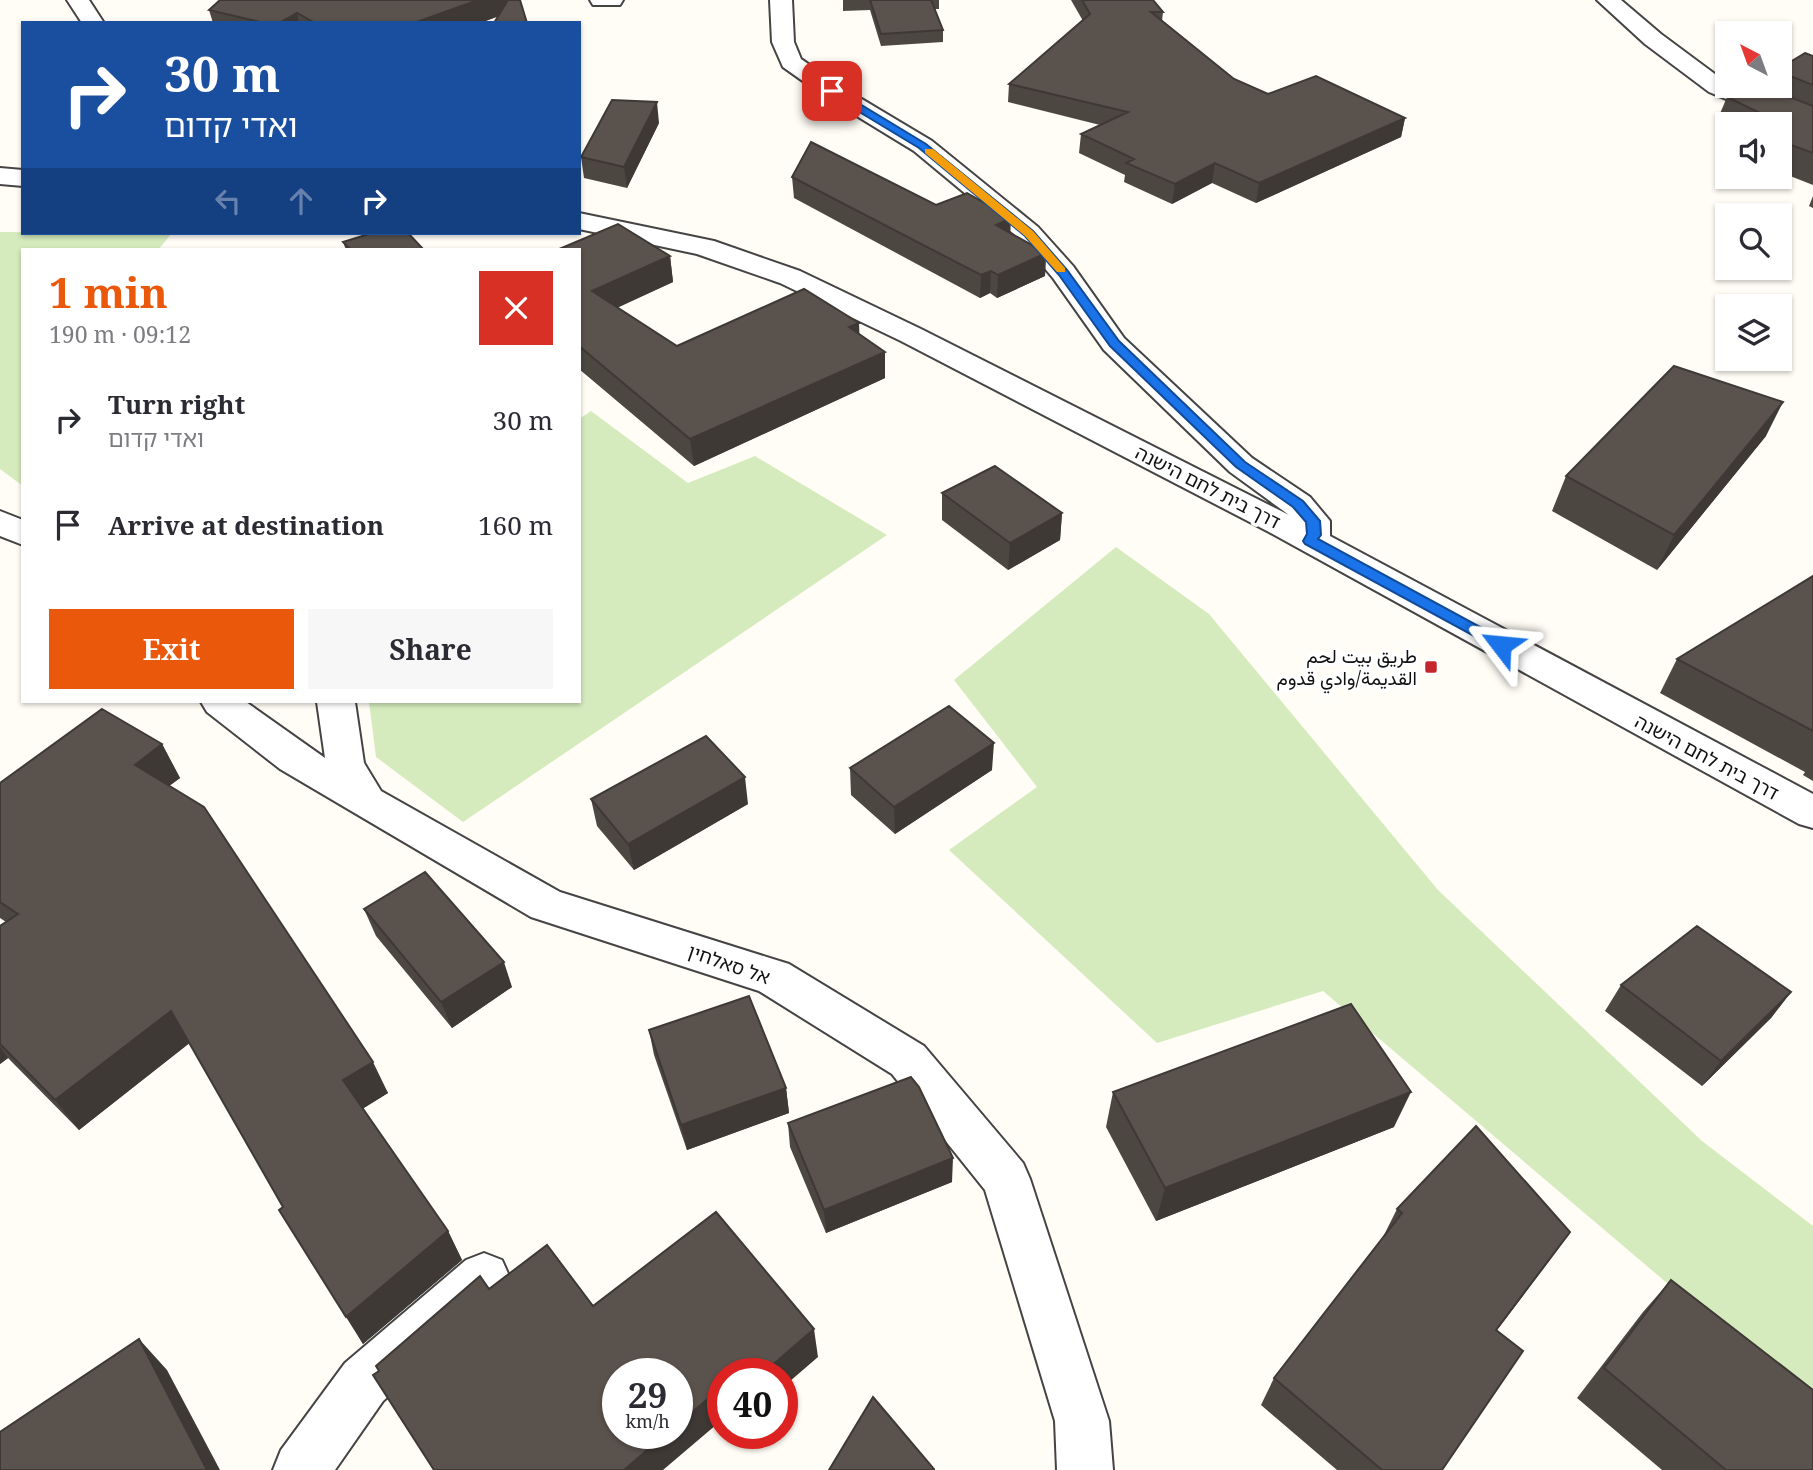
<!DOCTYPE html>
<html lang="en">
<head>
<meta charset="utf-8">
<style>
	:root { --surface:#fff; --page:#f7f7f7; --text:#2b2b33; --muted:#7c7c81; --accent:#ea580c }
	body { margin:0; font-family:"Noto Serif",Vazirmatn,"Noto Sans Hebrew",serif; background:var(--page); color:var(--text); height:100vh; display:flex; flex-direction:column; font-size:26px; white-space:nowrap }
	* { box-sizing:border-box; margin:0 }
	p { font-size:23px; color:var(--muted) }
	.icon { flex:none; width:38px; height:38px; fill:none; stroke:currentColor; stroke-width:2; stroke-linecap:round; stroke-linejoin:round }
	.map { position:relative; flex:1; overflow:hidden }
	.side { position:absolute; left:21px; top:248px; width:560px; height:455px; display:flex; flex-direction:column; background:var(--surface); border-radius:0px; box-shadow:0 2px 5px #0004 }
	.side>* { flex:none }
	.hud { position:absolute; left:21px; top:21px; width:560px; height:214px; border-radius:0px; box-shadow:0 2px 5px #0004; background:#1a4fa0; color:#fff; overflow:hidden }
	.needle { width:46px; rotate:319deg }
	.controls { position:absolute; left:1715px; top:21px; display:grid; gap:14px }
	.controls a { display:grid; place-items:center; width:77px; height:77px; border-radius:0px; background:var(--surface); box-shadow:0 2px 5px #0004; font-size:35px }
	.speed { position:absolute; left:602px; top:1358px; display:flex; gap:14px; font-size:35px; font-weight:700; text-align:center }
	.speed>* { display:grid; place-content:center; width:91px; height:91px; border-radius:50%; background:var(--surface); box-shadow:0 2px 5px #0004; line-height:1 }
	.speed small { font-size:18px; font-weight:400 }
	.speed .limit { border:10px solid #d22; background:#fff; color:#111 }
	.pin { position:absolute; display:grid; place-items:center; width:60px; height:60px; color:#fff; margin:-30px; border-radius:14px; box-shadow:0 4px 10px #0006 }
	.me { position:absolute; width:77px; margin:-38px; rotate:299deg; stroke-linejoin:round; filter:drop-shadow(0 0 5px #0008) }
	.turn { display:flex; align-items:center; gap:24px; height:147px; padding:0 28px; font-size:32px }
	.turn .icon { width:91px; height:91px; stroke-width:2.5 }
	.turn b { display:block; font-size:49px; line-height:60px }
	.lanes { display:flex; align-items:center; height:66px; padding:0 28px; background:#0003; justify-content:center; gap:35px; direction:ltr }
	.lanes .off { opacity:.35 }
	.round { display:grid; place-items:center; flex:none; width:74px; height:74px; border-radius:0px; background:var(--page) }
	.headline { display:flex; align-items:center; justify-content:space-between; height:119px; padding:0 28px }
	h1 { font-size:42px; font-weight:700; line-height:52px; color:var(--accent) }
	.primary-button { display:flex; gap:14px; margin-top:auto; padding:14px 28px }
	.primary-button a { flex:1; height:80px; border-radius:0px; background:var(--accent); color:#fff; font-size:28px; font-weight:700; line-height:80px; text-align:center }
	.primary-button a+a { background:var(--page); color:var(--text) }
	ul { padding:0; list-style:none }
	li { display:flex; align-items:center; gap:21px; height:105px; padding:0 28px }
	li div { flex:1 }
	li b { display:block; font-size:26px }
	li em { font-style:normal }
	.map>svg:first-child { display:block }
</style>
</head>
<body>
<div class="map">
<svg width="1813" height="1470" viewBox="0 0 1813 1470">
	<rect width="100%" height="100%" fill="#fffdf5"/>
	<path fill="#d5ebbd" d="M 0,232 L 172,233 L 158,250 L 23,250 L 23,486 L 0,469 Z
		M 591,411 L 688,483 L 755,456 L 887,535 L 463,822 L 376,757 L 369,702 L 579,702 L 579,419 Z
		M 1116,547 L 1209,614 L 1438,890 L 1702,1141 L 1813,1226 L 1813,1407 L 1323,991 L 1157,1043 L 949,850 L 1037,787 L 954,680 Z"/>
	<g fill="none" stroke-linecap="round" stroke-linejoin="round">
		<g stroke="#444" stroke-width="4">
			<path id="minor" d="M 67,0 L 89,0 L 104,23 L 82,23 Z
				M 590,0 L 623,0 L 620,5 L 593,5 Z
				M 770,0 L 792,0 L 794,42 L 801,59 L 840,86 L 932,141 L 1038,227 L 1073,266 L 1124,338 L 1252,458 L 1310,497 L 1330,521 L 1330,536 L 1813,794 L 1813,828 L 1799,824 L 1269,532 L 901,341 L 780,283 L 697,254 L 579,229 L 579,213 L 714,241 L 800,271 L 921,329 L 1289,515 L 1230,472 L 1104,350 L 1053,278 L 1020,239 L 914,151 L 824,96 L 783,67 L 772,42 Z
				M 1597,0 L 1621,0 L 1661,34 L 1727,83 L 1727,86 L 1734,86 L 1813,119 L 1813,135 L 1709,92 L 1645,44 Z
				M 0,168 L 23,170 L 23,186 L 0,184 Z
				M 0,511 L 23,520 L 23,545 L 0,536 Z
				M 201,702 L 246,702 L 325,758 L 317,702 L 355,702 L 364,763 L 381,791 L 560,892 L 789,964 L 924,1046 L 1023,1163 L 1030,1179 L 1109,1421 L 1113,1470 L 1057,1470 L 1055,1421 L 985,1190 L 892,1074 L 759,991 L 531,917 L 280,769 L 207,712 Z
				M 484,1253 L 502,1260 L 510,1278 L 502,1296 L 383,1401 L 335,1470 L 273,1470 L 281,1450 L 345,1363 L 466,1260 Z"/>
		</g>
		<use href="#minor" fill="#fff" fill-rule="evenodd"/>
	</g>
	<path fill="#4d4742" d="M 843,0 L 939,0 L 939,9 L 935,9 L 943,30 L 943,42 L 881,46 L 870,10 L 843,11 Z
		M 1071,0 L 1153,0 L 1163,12 L 1162,21 L 1234,79 L 1268,94 L 1405,118 L 1401,137 L 1256,203 L 1212,183 L 1172,204 L 1124,182 L 1125,175 L 1079,153 L 1081,134 L 1100,125 L 1008,102 L 1009,84 L 1083,21 Z
		M 209,10 L 499,16 L 480,23 L 213,23 Z
		M 1813,56 L 1813,185 L 1780,172 L 1780,124 L 1727,124 L 1727,128 L 1716,123 L 1727,97 L 1768,88 L 1769,86 L 1780,86 L 1780,68 Z
		M 659,123 L 627,188 L 584,178 L 581,157 Z
		M 792,177 L 936,205 L 1010,233 L 1046,253 L 1045,276 L 997,298 L 990,293 L 980,298 L 794,198 Z
		M 1813,196 L 1813,208 L 1809,206 Z
		M 343,242 L 424,250 L 346,250 Z
		M 579,250 L 670,256 L 673,282 L 617,308 L 677,346 L 859,323 L 859,335 L 885,352 L 885,378 L 694,466 L 579,369 Z
		M 1766,436 L 1657,570 L 1552,511 L 1566,476 Z
		M 942,493 L 1062,513 L 1060,540 L 1008,570 L 942,520 Z
		M 1813,576 L 1813,781 L 1803,775 L 1805,772 L 1660,693 L 1677,659 Z
		M 162,744 L 180,778 L 169,786 L 388,1093 L 362,1109 L 448,1231 L 462,1260 L 363,1344 L 283,1207 L 189,1043 L 79,1130 L 8,1058 L 0,1064 L 0,926 L 6,922 L 0,918 L 0,783 Z
		M 850,768 L 992,770 L 895,834 L 851,795 Z
		M 591,799 L 748,804 L 634,870 L 597,826 Z
		M 364,909 L 512,987 L 452,1028 L 376,936 Z
		M 1621,985 L 1791,992 L 1771,1018 L 1702,1086 L 1605,1011 Z
		M 649,1030 L 786,1088 L 789,1113 L 687,1150 L 654,1055 Z
		M 1113,1092 L 1394,1127 L 1156,1221 L 1106,1127 Z
		M 788,1123 L 952,1182 L 826,1233 L 790,1147 Z
		M 1397,1209 L 1570,1232 L 1496,1331 L 1442,1470 L 1337,1470 L 1261,1405 L 1274,1378 L 1382,1239 Z
		M 1671,1280 L 1813,1470 L 1662,1470 L 1577,1398 L 1643,1312 Z"/>
	<path fill="#3f3936" d="M 478,0 L 519,0 L 521,8 L 480,23 L 414,23 Z
		M 297,13 L 299,23 L 279,23 Z
		M 657,102 L 659,123 L 627,188 L 624,167 Z
		M 1405,118 L 1401,137 L 1256,203 L 1259,183 Z
		M 1215,163 L 1212,183 L 1172,204 L 1175,184 Z
		M 1011,218 L 1010,240 L 996,225 Z
		M 1046,253 L 1045,276 L 997,298 L 998,275 Z
		M 670,256 L 673,282 L 596,317 L 592,291 Z
		M 991,271 L 990,293 L 980,298 L 981,275 Z
		M 859,323 L 860,349 L 849,327 Z
		M 885,352 L 885,378 L 694,466 L 690,439 Z
		M 1783,402 L 1766,436 L 1657,570 L 1674,535 Z
		M 1062,513 L 1060,540 L 1008,570 L 1010,543 Z
		M 994,743 L 992,770 L 895,834 L 894,807 Z
		M 162,744 L 180,778 L 153,798 L 135,765 Z
		M 745,777 L 748,804 L 634,870 L 628,844 Z
		M 504,962 L 512,987 L 452,1028 L 441,1002 Z
		M 1791,992 L 1771,1018 L 1702,1086 L 1721,1061 Z
		M 171,1011 L 191,1042 L 79,1130 L 55,1100 Z
		M 0,1047 L 8,1058 L 0,1064 Z
		M 373,1062 L 388,1093 L 359,1111 L 343,1080 Z
		M 786,1088 L 789,1113 L 687,1150 L 681,1125 Z
		M 1411,1092 L 1394,1127 L 1156,1221 L 1165,1188 Z
		M 953,1158 L 952,1182 L 826,1233 L 824,1210 Z
		M 448,1231 L 462,1260 L 363,1344 L 346,1317 Z
		M 1570,1232 L 1549,1261 L 1476,1358 L 1496,1330 Z
		M 814,1329 L 818,1357 L 782,1388 L 782,1374 L 762,1374 Z
		M 139,1339 L 167,1370 L 220,1470 L 207,1470 Z
		M 723,1386 L 723,1419 L 663,1470 L 624,1470 L 667,1433 L 677,1433 L 677,1425 Z"/>
	<path fill="#5a524d" stroke="#3f3936" stroke-width="2" d="M 220,0 L 478,0 L 414,23 L 315,23 L 297,13 L 279,23 L 264,23 L 209,10 Z
		M 508,0 L 520,0 L 527,23 L 494,23 Z
		M 870,0 L 931,0 L 943,30 L 881,34 Z
		M 1082,0 L 1153,0 L 1163,12 L 1151,12 L 1234,79 L 1268,94 L 1316,76 L 1405,118 L 1259,183 L 1215,163 L 1175,184 L 1126,163 L 1134,159 L 1081,134 L 1128,112 L 1009,84 L 1090,14 Z
		M 1805,53 L 1813,56 L 1813,85 L 1780,72 L 1780,68 Z
		M 1747,86 L 1761,86 L 1813,106 L 1813,153 L 1780,141 L 1780,124 L 1736,124 L 1758,112 L 1727,97 Z
		M 612,100 L 657,102 L 624,167 L 581,157 Z
		M 811,142 L 936,205 L 967,193 L 1011,218 L 996,225 L 1046,253 L 998,275 L 991,271 L 981,275 L 792,177 Z
		M 618,224 L 670,256 L 592,291 L 677,346 L 804,289 L 859,323 L 849,327 L 885,352 L 690,439 L 579,346 L 579,250 L 557,250 Z
		M 372,233 L 408,233 L 424,250 L 351,250 L 343,242 Z
		M 1674,366 L 1783,402 L 1674,535 L 1566,476 Z
		M 995,466 L 1062,513 L 1010,543 L 942,493 Z
		M 1813,576 L 1813,731 L 1677,659 Z
		M 949,706 L 994,743 L 894,807 L 850,768 Z
		M 102,709 L 162,744 L 135,765 L 204,807 L 373,1062 L 343,1080 L 448,1231 L 346,1317 L 279,1210 L 283,1207 L 171,1011 L 55,1100 L 0,1044 L 0,926 L 18,914 L 0,902 L 0,783 Z
		M 706,736 L 745,777 L 628,844 L 591,799 Z
		M 425,872 L 504,962 L 441,1002 L 364,909 Z
		M 1697,926 L 1791,992 L 1721,1061 L 1621,985 Z
		M 749,996 L 786,1088 L 681,1125 L 649,1030 Z
		M 1351,1004 L 1411,1092 L 1165,1188 L 1113,1092 Z
		M 911,1077 L 919,1087 L 953,1158 L 824,1210 L 788,1123 Z
		M 1476,1126 L 1570,1232 L 1496,1330 L 1523,1351 L 1442,1470 L 1382,1470 L 1274,1378 L 1402,1213 L 1397,1209 Z
		M 716,1212 L 814,1329 L 762,1374 L 723,1374 L 723,1386 L 677,1425 L 677,1374 L 618,1374 L 618,1433 L 667,1433 L 624,1470 L 434,1470 L 373,1375 L 379,1371 L 376,1366 L 480,1276 L 489,1289 L 547,1245 L 593,1306 Z
		M 1671,1280 L 1813,1390 L 1813,1470 L 1726,1470 L 1604,1368 Z
		M 139,1339 L 207,1470 L 0,1470 L 0,1432 Z
		M 873,1397 L 934,1469 L 934,1470 L 829,1470 Z"/>
	<path fill="#1a73e8" stroke="#114b97" stroke-width="2" d="M 828,89 L 835,89 L 926,144 L 1033,231 L 1067,270 L 1119,341 L 1245,462 L 1303,501 L 1320,521 L 1321,535 L 1318,539 L 1506,641 L 1509,645 L 1506,648 L 1496,648 L 1305,544 L 1303,541 L 1307,534 L 1306,522 L 1293,507 L 1236,467 L 1110,346 L 1059,275 L 1025,236 L 919,148 L 828,93 Z"/>
	<path fill="#f59e0b" d="M 925,149 L 933,149 L 1033,231 L 1065,268 L 1065,272 L 1057,272 L 1025,236 L 925,153 Z"/>
	<rect fill="#c4262e" stroke="#fff" stroke-width="2.5" x="1424" y="660" width="14" height="14" rx="3.5"/>
	<g text-anchor="middle" dominant-baseline="central" stroke-width="7" stroke-linejoin="round" paint-order="stroke">
		<g font-size="19" fill="#111" stroke="#fff">
			<text transform="translate(1208 487) rotate(27)">דרך בית לחם הישנה</text>
			<text transform="translate(1707 757) rotate(28)">דרך בית לחם הישנה</text>
			<text transform="translate(729 964) rotate(19)">אל סאלחין</text>
		</g>
		<g font-size="19" fill="#111" stroke="#fff" text-anchor="end">
			<text x="1417" y="656">طريق بيت لحم<tspan x="1417" dy="22">القديمة/وادي قدوم</tspan></text>
		</g>
	</g>
</svg>
<div class="controls">
<a><svg class="needle" viewBox="-14 -14 28 28"><path d="M0-13l5 13h-10z" fill="#e53935"/><path d="M0 13l5-13h-10z" fill="#7c7c81"/></svg></a>
<a><svg class="icon" aria-label="sound" viewBox="0 0 24 24"><path d="M4 9h4l5-4v14l-5-4H4zM17 9q2 3 0 6"/></svg></a>
<a><svg class="icon" aria-label="search" viewBox="0 0 24 24"><circle cx="10" cy="10" r="6"/><path d="M15 15l6 6"/></svg></a>
<a><svg class="icon" aria-label="layers" viewBox="0 0 24 24"><path d="M12 4l9 5-9 5-9-5zM3 14l9 5 9-5"/></svg></a>
</div>
<div class="speed"><div>29<small>km/h</small></div><div class="limit">40</div></div>
<div class="pin" style="left:832px;top:91px;background:#d93025"><svg class="icon" aria-label="arrive" viewBox="0 0 24 24"><path d="M6 21V4h12l-3 4 3 4H6"/></svg></div>
<svg class="me" style="left:1501px;top:645px" viewBox="-20 -20 40 40"><path d="M0-17L14 15 0 8-14 15z" fill="#1a73e8" stroke="#fff" stroke-width="4"/></svg>
<div class="hud">
<div class="turn"><svg class="icon" aria-label="right" viewBox="0 0 24 24"><path d="M7 20v-9h11M14 6l5 5-5 5"/></svg><div><b>30 m</b>ואדי קדום</div></div>
<div class="lanes"><svg class="icon off" aria-label="left" viewBox="0 0 24 24"><path d="M17 20v-9H6M10 6l-5 5 5 5"/></svg><svg class="icon off" aria-label="ahead" viewBox="0 0 24 24"><path d="M12 20V5M6 11l6-6 6 6"/></svg><svg class="icon" aria-label="right" viewBox="0 0 24 24"><path d="M7 20v-9h11M14 6l5 5-5 5"/></svg></div>
</div>
<section class="side">
<div class="headline"><div><h1>1 min</h1><p>190 m · 09:12</p></div><a class="round" style="background:#d93025;color:#fff"><svg class="icon" aria-label="close" viewBox="0 0 24 24"><path d="M6 6l12 12M18 6L6 18"/></svg></a></div>
<ul>
<li><svg class="icon" aria-label="right" viewBox="0 0 24 24"><path d="M7 20v-9h11M14 6l5 5-5 5"/></svg><div><b>Turn right</b><p>ואדי קדום</p></div><em>30 m</em></li>
<li><svg class="icon" aria-label="arrive" viewBox="0 0 24 24"><path d="M6 21V4h12l-3 4 3 4H6"/></svg><div><b>Arrive at destination</b></div><em>160 m</em></li>
</ul>
<div class="primary-button"><a>Exit</a><a>Share</a></div>
</section>
</div>
</body>
</html>
